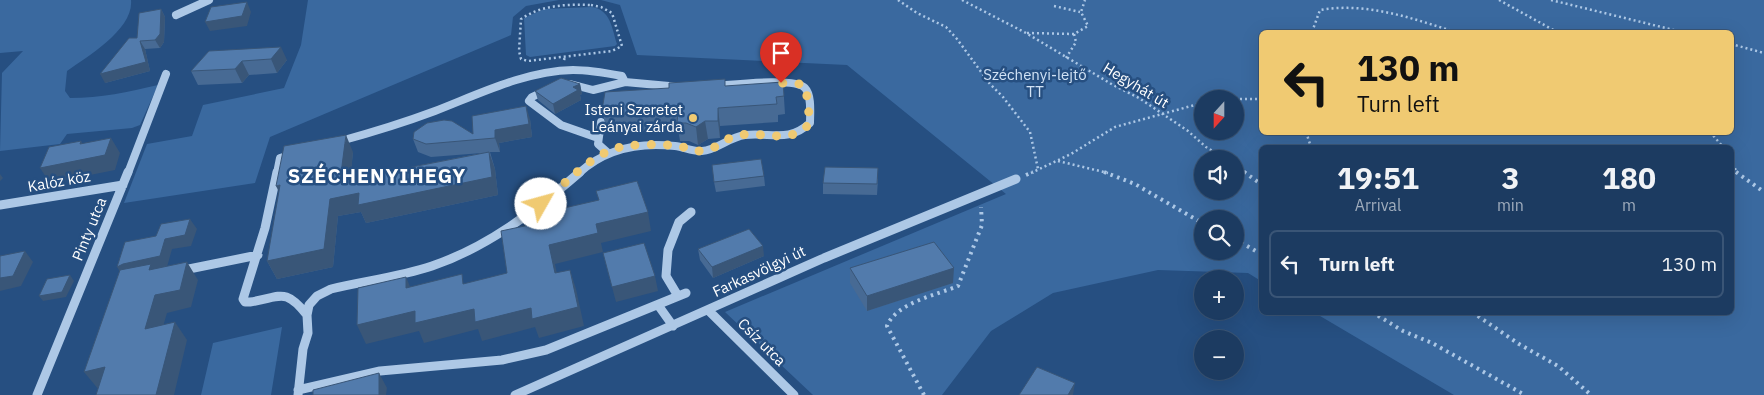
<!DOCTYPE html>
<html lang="en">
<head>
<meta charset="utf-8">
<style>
	:root { --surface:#1c3b61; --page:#29466a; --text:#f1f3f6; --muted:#a0adbd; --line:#3a5576 }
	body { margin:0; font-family:"IBM Plex Sans",sans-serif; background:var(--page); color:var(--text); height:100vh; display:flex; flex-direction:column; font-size:19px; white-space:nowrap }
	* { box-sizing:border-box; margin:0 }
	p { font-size:16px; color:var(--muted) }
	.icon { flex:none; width:28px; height:28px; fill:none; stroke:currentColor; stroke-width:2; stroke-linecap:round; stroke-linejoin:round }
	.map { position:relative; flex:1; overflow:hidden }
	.drawer { position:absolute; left:1259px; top:145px; width:475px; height:170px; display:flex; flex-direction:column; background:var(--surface); border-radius:8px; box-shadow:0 5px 20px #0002,0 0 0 1px var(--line) }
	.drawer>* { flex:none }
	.hud { position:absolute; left:1259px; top:30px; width:475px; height:105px; border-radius:8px; box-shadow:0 5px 20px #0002,0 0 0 1px var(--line); background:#f0ca72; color:#111; overflow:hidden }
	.needle { width:32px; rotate:201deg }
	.tools { position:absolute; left:1194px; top:90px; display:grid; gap:10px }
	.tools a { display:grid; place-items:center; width:50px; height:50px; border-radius:50%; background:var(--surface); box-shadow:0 5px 20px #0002,0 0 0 1px var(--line); font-size:25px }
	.pin { position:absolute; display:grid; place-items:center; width:42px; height:42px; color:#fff; margin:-51px -21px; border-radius:50% 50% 50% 0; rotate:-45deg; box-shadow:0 0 5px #0007 }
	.pin .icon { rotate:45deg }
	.me { position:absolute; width:55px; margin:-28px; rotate:52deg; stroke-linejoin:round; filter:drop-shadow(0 0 4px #0008) }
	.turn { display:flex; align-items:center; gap:18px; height:105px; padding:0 15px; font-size:22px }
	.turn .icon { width:65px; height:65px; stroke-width:2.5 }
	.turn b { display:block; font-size:35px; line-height:42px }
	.eta { display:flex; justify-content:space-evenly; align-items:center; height:85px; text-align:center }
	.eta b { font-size:30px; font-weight:700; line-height:35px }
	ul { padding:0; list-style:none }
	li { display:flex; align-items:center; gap:15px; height:68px; margin:0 10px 8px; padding:0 5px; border:2px solid var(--line); border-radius:8px }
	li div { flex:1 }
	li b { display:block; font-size:19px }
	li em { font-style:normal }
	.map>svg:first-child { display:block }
</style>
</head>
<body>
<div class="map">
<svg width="1764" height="395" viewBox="0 0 1764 395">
	<rect width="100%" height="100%" fill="#264f81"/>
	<path fill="#3a699f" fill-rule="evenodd" d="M 0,0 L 131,0 C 134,29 88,56 67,71 L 65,91 L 70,98 C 101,98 128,92 158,85 L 140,125 L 132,128 L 67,134 L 60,144 L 0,151 L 2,73 L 23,51 L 0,53 Z
		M 308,0 L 559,0 L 526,6 L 513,17 L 511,35 L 270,137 L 255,183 L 124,203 L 147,144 L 192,136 L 203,105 L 284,88 L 301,45 Z
		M 601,0 L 1764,0 L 1764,395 L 1454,395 L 1315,313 L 1731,312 L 1731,148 L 1261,148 L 1261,281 L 1248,273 L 1158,270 L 1053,293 L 991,331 L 942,395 L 813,395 L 725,312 L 1006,194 L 847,65 L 637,55 L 620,5 ZM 1261,32 L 1731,32 L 1731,132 L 1261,132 ZM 1202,99 L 1235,99 L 1235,131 L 1202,131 ZM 1202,159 L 1235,159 L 1235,191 L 1202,191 ZM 1202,219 L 1235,219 L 1235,251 L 1202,251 Z
		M 592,7 C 611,10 612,29 617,44 L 615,46 L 530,57 L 526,55 L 524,18 L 544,9 Z
		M 282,327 L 271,395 L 201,395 L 213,343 Z"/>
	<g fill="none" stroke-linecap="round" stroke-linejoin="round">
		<path stroke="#adc8e6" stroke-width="2.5" stroke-dasharray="2 3" stroke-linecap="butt" d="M 898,0 L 917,13 L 946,27 L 957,39 L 990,84 L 1003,97 L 1030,132 L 1038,169
			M 962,0 L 1026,33 L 1113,85 L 1139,98 L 1188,131 L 1206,147 L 1226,159
			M 1499,0 L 1557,32
			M 1551,0 L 1682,32
			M 591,5 L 601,7 L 612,13 L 622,46 L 612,51 L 528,61 L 521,59 L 519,51 L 521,19 C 541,5 567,4 591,5 Z
			M 1054,6 L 1080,12
			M 1312,32 L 1320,10 C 1366,2 1412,18 1455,32
			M 1027,33 L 1074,34
			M 1731,44 L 1764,53
			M 1066,58 L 1076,42 L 1074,34 L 1088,26 L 1081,12 L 1085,0
			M 564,60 L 565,57
			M 1225,99 L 1261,99
			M 1306,132 L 1310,144 L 1306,148
			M 1710,132 L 1724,148
			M 1731,159 L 1737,173
			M 1058,161 L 1108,173
			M 1235,165 L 1246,173
			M 1031,173 L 1071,154 L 1115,127 L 1202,103"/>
		<path stroke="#adc8e6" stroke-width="4" stroke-dasharray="2.5 4.5" stroke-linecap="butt" d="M 1104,172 L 1135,184 L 1202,223
			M 1244,172 L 1261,184
			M 1736,172 L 1764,192
			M 1026,175 L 1033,172
			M 1235,239 L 1261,254
			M 1372,312 L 1403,331 L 1432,343 L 1525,395
			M 1472,312 L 1519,344 L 1558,366 L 1591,395
			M 924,395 L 887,326 C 896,303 936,295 958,286 L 982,225 L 981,207"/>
		<path stroke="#adc8e6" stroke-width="8" d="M 176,15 L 209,0
			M 570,84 L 593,90 L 625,82
			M 547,90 L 532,97 L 529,101 L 561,125 L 598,138
			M 601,122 L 598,144 L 607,152
			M 337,142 C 370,133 403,123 435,111 C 479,94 525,71 573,70 C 590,70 606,73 622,76 L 625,82 L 680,87
			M 128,173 L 166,74
			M 277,173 L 280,158 L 293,154
			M 579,173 C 606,148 639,142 675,146 C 684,147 693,152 702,151 C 717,150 729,137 745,135 C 771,132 788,143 810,123 C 810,114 812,95 805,88 C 795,77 731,85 715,86"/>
		<path stroke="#adc8e6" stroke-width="9" d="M 277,172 L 265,228 L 243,299 L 245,302 L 250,302 C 280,298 284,286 307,315
			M 0,205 L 123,185
			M 179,271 L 258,255
			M 678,296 L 666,276 L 668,250 L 679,222 L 691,212
			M 658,305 L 673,326
			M 709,311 L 794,395
			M 298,390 L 380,371 L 502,360 L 546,350 L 686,293
			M 37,395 L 128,172
			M 298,395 L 303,349 L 308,333 L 307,315 L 309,305 L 317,296 L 331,289 C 364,281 399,277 432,266 C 488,247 536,210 580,172
			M 515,395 L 824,258 L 1016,179"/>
	</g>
	<path fill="#476a94" d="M 161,9 L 165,17 L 164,42 L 160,48 L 145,49 L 150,71 L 105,83 L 137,38 Z
		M 209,51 L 287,60 L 277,73 L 249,75 L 242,83 L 198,85 L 191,71 Z
		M 783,82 L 785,114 L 778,115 L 778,122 L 720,126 L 720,138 L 708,139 L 698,145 L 689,141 L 680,141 L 678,129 L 611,133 L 610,127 L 606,128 L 602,110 Z
		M 580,84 L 582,94 L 580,95 L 581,100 L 555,114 L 538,100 L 535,91 Z
		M 530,119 L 532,137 L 499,143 L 500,152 L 490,152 L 495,169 L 498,195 L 366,223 L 361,212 L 338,216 L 333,267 L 277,279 L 267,261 L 353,152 L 350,179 L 482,153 L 431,157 L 418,152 L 413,139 L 473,134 Z
		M 764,176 L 765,186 L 716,192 L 714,182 Z
		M 878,179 L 877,195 L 823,194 L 823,183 Z
		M 698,249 L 764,256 L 713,278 L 700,260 Z
		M 850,268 L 953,283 L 867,311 L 850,283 Z"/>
	<path fill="#395678" d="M 247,2 L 251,12 L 247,26 L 210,31 L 205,22 Z
		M 161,9 L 165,17 L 164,42 L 160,48 L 155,40 Z
		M 140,41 L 145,49 L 150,71 L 105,83 L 100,74 Z
		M 281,47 L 287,60 L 277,73 L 271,59 Z
		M 242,61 L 249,75 L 242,83 L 235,69 Z
		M 580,84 L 582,94 L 580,95 L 581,100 L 555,114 L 553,104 L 573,87 Z
		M 526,106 L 530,119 L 532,137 L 499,143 L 500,152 L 495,138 L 495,130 Z
		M 718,108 L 720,126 L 720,138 L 718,121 Z
		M 705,121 L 708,139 L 698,145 L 696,127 Z
		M 346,135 L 353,152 L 349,195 L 489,152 L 495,169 L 498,195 L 366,223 L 361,212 L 338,216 L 333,267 L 277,279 L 267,261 L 330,199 L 340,181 Z
		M 111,138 L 120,153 L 115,170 L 50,183 L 40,168 L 80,144 L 81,141 L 91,156 Z
		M 0,174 L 3,178 L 0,181 Z
		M 280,185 L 285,204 L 276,186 Z
		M 648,212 L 651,231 L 601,243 L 603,252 L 555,264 L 561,293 L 555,273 L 549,245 L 596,224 Z
		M 190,219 L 197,229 L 191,246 L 172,249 L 167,267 L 124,278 L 117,267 L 165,239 Z
		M 763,246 L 764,256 L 713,278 L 712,267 Z
		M 25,251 L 33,262 L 21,286 L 0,291 L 0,278 Z
		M 187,262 L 198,280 L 191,307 L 167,313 L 157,347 L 145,329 L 155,295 Z
		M 954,268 L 953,283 L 867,311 L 867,296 Z
		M 570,270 L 576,289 L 584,326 L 539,338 L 535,327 L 482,341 L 478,329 L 424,343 L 419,331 L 366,344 L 357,325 Z
		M 70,275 L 74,281 L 66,297 L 43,301 L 39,296 Z
		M 655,276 L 658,291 L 616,302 L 612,287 Z
		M 406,277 L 414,296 L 406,288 Z
		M 175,322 L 187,340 L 174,395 L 156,395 Z
		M 105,367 L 99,390 L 84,372 Z
		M 379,373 L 387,388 L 386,395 L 379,395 Z
		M 1075,383 L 1073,395 L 1068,395 Z"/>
	<path fill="#527bac" stroke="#395678" d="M 247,2 L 242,16 L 205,22 L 211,7 Z
		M 161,9 L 160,34 L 155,40 L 140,41 L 146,62 L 100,74 L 129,38 L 137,38 L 139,13 Z
		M 281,47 L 271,59 L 242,61 L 235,69 L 191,71 L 209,51 Z
		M 561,78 L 580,84 L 573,87 L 578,90 L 553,104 L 535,91 Z
		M 725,79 L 725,86 L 783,82 L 784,96 L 776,97 L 777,104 L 718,108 L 718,121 L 705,121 L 696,127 L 686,123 L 677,123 L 678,111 L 607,115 L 608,109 L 602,110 L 605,92 L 669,88 L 669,83 Z
		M 526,106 L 529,124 L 495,130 L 495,138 L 426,144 L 413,139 L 414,132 L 427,123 L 444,120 L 452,121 L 473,134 L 472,116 Z
		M 346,135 L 340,181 L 489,152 L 492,177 L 358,205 L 359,193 L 330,199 L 324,249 L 267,261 L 280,185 L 276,186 L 284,146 Z
		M 111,138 L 105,155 L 40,168 L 49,147 L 81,141 L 80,144 Z
		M 761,159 L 764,176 L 714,182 L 712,165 Z
		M 825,167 L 878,168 L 877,184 L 823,183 Z
		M 637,181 L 648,212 L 596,224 L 598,233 L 549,245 L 555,273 L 570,270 L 578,307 L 532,319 L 531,308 L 475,322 L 474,309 L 415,323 L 415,311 L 357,325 L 358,288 L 406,277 L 406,288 L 462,274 L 463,284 L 507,273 L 501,231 L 553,220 L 551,211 L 599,200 L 596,191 Z
		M 190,219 L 185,235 L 165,239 L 160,256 L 123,264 L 117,267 L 125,242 L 156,236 L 161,224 Z
		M 749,229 L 763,246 L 712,267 L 698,249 Z
		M 934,242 L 954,268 L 867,296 L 850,268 Z
		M 644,243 L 655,276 L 612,287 L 603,253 Z
		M 25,251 L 13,276 L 0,278 L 0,256 Z
		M 187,262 L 180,290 L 155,295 L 145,329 L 175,322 L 156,395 L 96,395 L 105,367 L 84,372 L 120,270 L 151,264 L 149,270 Z
		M 70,275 L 62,292 L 39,296 L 47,279 Z
		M 1037,367 L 1075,383 L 1068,395 L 1019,395 Z
		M 379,373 L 379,395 L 313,395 L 313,390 Z"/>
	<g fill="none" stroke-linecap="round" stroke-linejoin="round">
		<path stroke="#f0ca72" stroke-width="9" stroke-dasharray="0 16.2" d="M 541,204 C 564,185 592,153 621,147 C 632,144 667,144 678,146 C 686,147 692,151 700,151 C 714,151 723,140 735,136 C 762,129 790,147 810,123 L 806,88 L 801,84 L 781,83"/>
	</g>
	<circle fill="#f0ca72" stroke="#264f81" stroke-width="2" cx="693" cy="118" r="5"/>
	<g text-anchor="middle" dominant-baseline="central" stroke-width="5" stroke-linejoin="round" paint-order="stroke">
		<g font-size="15" fill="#d1e2f5" stroke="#264f81">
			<text x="1035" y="74">Széchenyi-lejtő<tspan x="1035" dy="17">TT</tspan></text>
		</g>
		<g font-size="15" fill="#fff" stroke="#264f81">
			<text transform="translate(1136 85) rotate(31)">Hegyhát út</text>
			<text transform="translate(59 181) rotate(-10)">Kalóz köz</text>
			<text transform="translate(89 229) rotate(-68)">Pinty utca</text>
			<text transform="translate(759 271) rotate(-25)">Farkasvölgyi út</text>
			<text transform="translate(762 342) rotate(45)">Csíz utca</text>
		</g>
		<g font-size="15" fill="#fff" stroke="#264f81" text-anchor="end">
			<text x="683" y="109">Isteni Szeretet<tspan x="683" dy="17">Leányai zárda</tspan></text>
		</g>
		<g font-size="20" font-weight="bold" letter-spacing="1" fill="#fff" stroke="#264f81">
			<text x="377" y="175">SZÉCHENYIHEGY</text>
		</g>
	</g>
</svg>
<div class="tools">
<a><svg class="needle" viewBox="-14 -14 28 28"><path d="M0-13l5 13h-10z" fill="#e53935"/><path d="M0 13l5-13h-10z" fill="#a0adbd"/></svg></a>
<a><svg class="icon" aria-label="sound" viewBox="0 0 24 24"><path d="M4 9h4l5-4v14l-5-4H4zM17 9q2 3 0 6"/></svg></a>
<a><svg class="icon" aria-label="search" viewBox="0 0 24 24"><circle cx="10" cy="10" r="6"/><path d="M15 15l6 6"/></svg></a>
<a>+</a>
<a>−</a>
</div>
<div class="pin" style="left:781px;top:83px;background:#d93025"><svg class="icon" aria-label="arrive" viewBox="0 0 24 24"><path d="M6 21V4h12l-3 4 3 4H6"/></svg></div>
<svg class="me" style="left:541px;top:204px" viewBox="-20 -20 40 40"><circle r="19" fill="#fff"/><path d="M0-13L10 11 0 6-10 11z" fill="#f0ca72"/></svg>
<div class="hud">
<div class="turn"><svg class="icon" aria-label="left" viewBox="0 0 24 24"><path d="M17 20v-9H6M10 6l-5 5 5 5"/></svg><div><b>130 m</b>Turn left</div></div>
</div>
<section class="drawer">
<div class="eta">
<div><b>19:51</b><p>Arrival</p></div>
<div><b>3</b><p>min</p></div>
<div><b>180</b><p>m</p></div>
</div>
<ul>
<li><svg class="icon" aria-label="left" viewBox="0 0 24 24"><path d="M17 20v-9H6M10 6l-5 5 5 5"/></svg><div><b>Turn left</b></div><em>130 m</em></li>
</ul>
</section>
</div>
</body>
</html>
